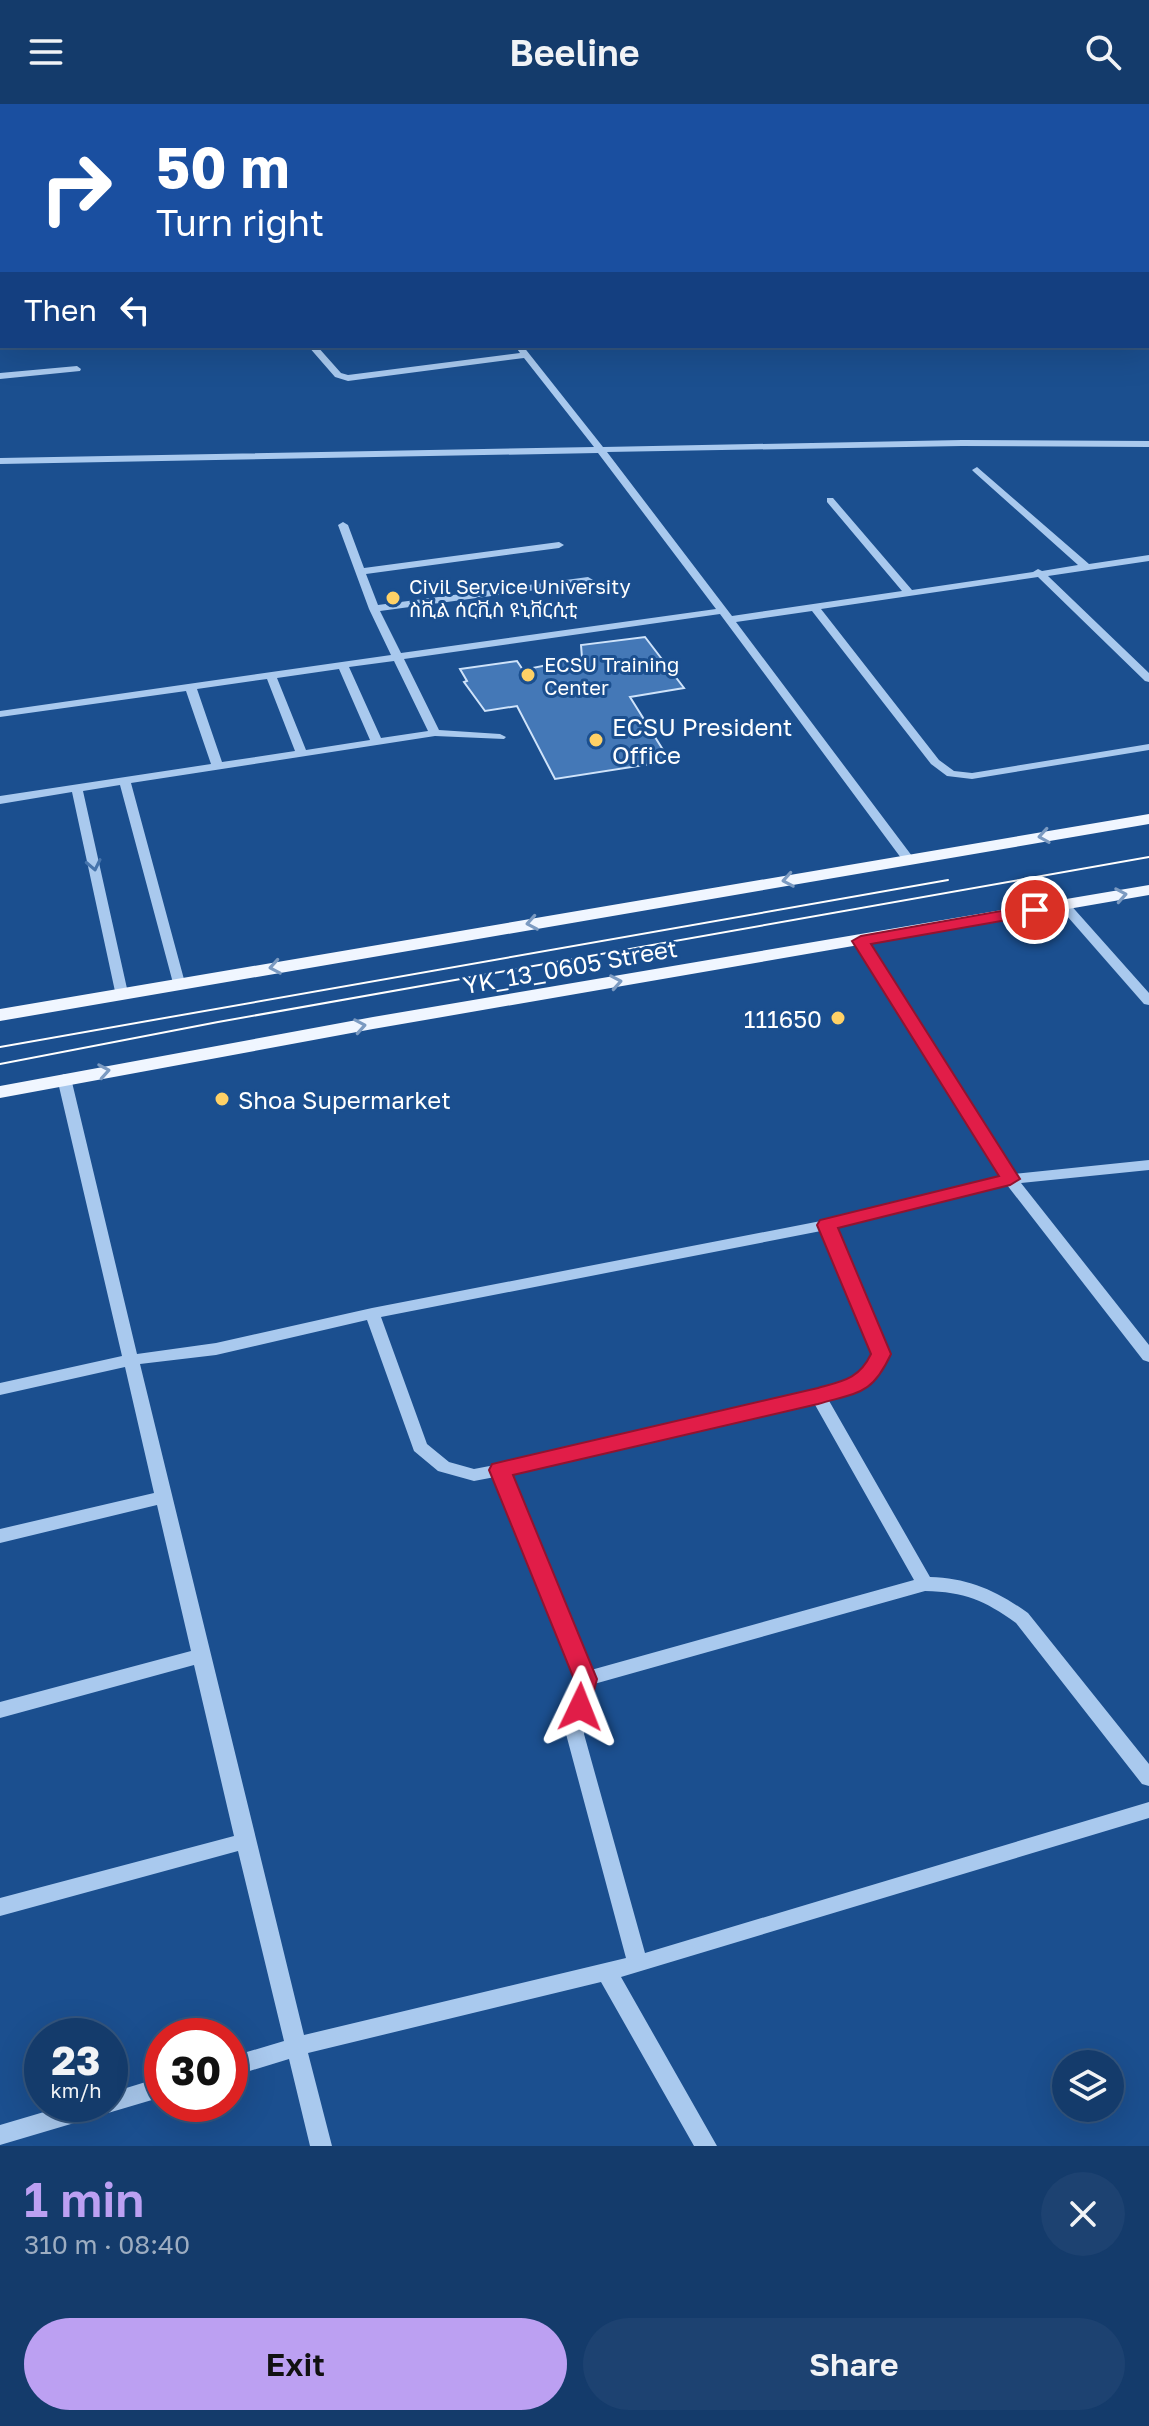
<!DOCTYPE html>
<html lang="en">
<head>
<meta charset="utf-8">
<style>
	:root { --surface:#143b6b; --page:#1d4271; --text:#f1f3f6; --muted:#9dadc1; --line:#33557e; --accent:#bca0f2 }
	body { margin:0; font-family:"Golos Text","Noto Sans Ethiopic",sans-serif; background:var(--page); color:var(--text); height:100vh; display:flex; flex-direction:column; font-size:30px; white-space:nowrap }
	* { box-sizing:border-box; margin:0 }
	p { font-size:26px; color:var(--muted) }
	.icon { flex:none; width:44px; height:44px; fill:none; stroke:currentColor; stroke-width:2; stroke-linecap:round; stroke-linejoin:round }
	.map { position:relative; height:2042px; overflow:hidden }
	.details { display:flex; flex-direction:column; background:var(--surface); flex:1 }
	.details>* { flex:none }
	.top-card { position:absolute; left:0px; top:0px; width:1150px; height:244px; box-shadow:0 8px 32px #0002,0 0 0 2px var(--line); background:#1a4fa0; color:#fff; overflow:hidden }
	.fabs { position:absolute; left:1052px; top:1946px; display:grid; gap:16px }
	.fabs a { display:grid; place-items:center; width:72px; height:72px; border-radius:50%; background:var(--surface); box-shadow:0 8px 32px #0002,0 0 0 2px var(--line); font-size:40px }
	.speed { position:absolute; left:24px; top:1914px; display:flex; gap:16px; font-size:40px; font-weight:700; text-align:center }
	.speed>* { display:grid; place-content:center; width:104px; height:104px; border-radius:50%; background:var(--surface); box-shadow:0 8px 32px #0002,0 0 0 2px var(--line); line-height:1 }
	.speed small { font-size:20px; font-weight:400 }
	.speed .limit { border:12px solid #d22; background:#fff; color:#111 }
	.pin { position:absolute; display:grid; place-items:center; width:68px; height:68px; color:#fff; margin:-34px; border:4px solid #fff; border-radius:50%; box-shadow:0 2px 8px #0007 }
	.me { position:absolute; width:88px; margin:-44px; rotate:2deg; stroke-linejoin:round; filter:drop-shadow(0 0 6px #0008) }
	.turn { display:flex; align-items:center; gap:28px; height:168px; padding:0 24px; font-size:36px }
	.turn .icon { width:104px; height:104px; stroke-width:2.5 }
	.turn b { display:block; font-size:56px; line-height:68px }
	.then { display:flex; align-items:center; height:76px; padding:0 24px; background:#0003; gap:16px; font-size:30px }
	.round { display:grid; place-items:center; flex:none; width:84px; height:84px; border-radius:42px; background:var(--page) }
	.head { display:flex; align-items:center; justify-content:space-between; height:136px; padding:0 24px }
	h1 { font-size:48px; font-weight:600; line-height:60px; color:var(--accent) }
	.action { display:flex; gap:16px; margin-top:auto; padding:16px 24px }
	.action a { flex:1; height:92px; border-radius:48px; background:var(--accent); color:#111; font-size:32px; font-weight:600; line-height:92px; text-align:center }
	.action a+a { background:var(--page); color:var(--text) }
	header { display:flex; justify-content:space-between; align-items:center; height:104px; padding:0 24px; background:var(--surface); font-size:36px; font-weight:600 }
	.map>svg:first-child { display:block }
</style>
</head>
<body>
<header><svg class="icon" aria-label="menu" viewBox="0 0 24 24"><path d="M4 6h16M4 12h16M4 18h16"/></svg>Beeline<svg class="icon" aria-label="search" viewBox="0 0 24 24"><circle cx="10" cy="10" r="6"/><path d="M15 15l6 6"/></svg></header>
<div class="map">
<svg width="1149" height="2042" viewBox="0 0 1149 2042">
	<rect width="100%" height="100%" fill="#1b4f8f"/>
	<path fill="#4478b7" stroke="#cfe3fa" stroke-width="2" d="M 645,533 L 684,584 L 630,593 L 670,657 L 555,675 L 517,602 L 485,607 L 464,578 L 467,577 L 460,565 L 517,557 L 523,566 L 582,554 L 581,541 Z"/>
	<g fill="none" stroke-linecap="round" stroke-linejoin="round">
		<path fill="#a9c9ee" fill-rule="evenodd" d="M 136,0 L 144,0 L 146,2 L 138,2 Z
			M 622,0 L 630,0 L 632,2 L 624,2 Z
			M 771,0 L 779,0 L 781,2 L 773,2 Z
			M 0,38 L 2,38 L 2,42 L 0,42 Z
			M 1148,147 L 1149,147 L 1149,151 L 1148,151 Z
			M 308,242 L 317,242 L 341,269 L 348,271 L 520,249 L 515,242 L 523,242 L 603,343 L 962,336 L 1149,337 L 1149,343 L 962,342 L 607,348 L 732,512 L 902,487 L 827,398 L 827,394 L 833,394 L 912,486 L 1033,468 L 1038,465 L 1042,467 L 1078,461 L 974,368 L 972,366 L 977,363 L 1089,460 L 1149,451 L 1149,457 L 1048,472 L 1149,569 L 1149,578 L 1145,577 L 1038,473 L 821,505 L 939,656 L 954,667 L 972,669 L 1149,640 L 1149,646 L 972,675 L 947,672 L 931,660 L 812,507 L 736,518 L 912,752 L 914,755 L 912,758 L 904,758 L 720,510 L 404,555 L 439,626 L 500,630 L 506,633 L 504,635 L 435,632 L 131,679 L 185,879 L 184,882 L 179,883 L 173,879 L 120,681 L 83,687 L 128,889 L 126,892 L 116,892 L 72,688 L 0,700 L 0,692 L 211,660 L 186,587 L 0,613 L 0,607 L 391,551 L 369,505 L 338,421 L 343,418 L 348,421 L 364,464 L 559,438 L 564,441 L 559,444 L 366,470 L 378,501 L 588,473 L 593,476 L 588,479 L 380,507 L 401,549 L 716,505 L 598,349 L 0,360 L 0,354 L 594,343 L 524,254 L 348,277 L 335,273 ZM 394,557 L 428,627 L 381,634 L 349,563 ZM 339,565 L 370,636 L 306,646 L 277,574 ZM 267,575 L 295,647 L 222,658 L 197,585 Z
			M 77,262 L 81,265 L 80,267 L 0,275 L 0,269 Z
			M 1064,797 L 1068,798 L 1149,889 L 1149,901 L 1144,900 L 1060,804 L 1058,801 L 1060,798 Z
			M 861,833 L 867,837 L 1014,1070 L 1149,1056 L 1149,1066 L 1021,1079 L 1149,1241 L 1149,1258 L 1143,1256 L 1007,1081 L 835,1124 L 889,1250 C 872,1280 861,1286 828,1295 L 930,1473 C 969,1474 997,1487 1028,1509 L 1149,1660 L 1149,1682 L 1142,1680 L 1016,1519 C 984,1496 965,1488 925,1487 L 594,1580 L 584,1630 L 645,1849 L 1149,1698 L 1149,1714 L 621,1873 L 717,2042 L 694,2042 L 601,1878 L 308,1949 L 332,2042 L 310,2042 L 289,1955 L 230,1973 L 230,1953 L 284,1937 L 238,1747 L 0,1812 L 0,1794 L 234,1732 L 194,1561 L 0,1614 L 0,1598 L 191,1547 L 157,1401 L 0,1439 L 0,1425 L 154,1389 L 125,1263 L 0,1291 L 0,1279 L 122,1252 L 57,974 L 64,970 L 71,974 L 137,1250 L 216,1239 L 372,1204 L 826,1116 L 1001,1072 L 855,837 ZM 821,1127 L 873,1250 C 860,1274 843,1280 818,1286 L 500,1360 L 474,1365 L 449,1358 L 427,1340 L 381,1213 ZM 367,1216 L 414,1347 L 438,1367 L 474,1377 L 495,1373 L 577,1575 L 566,1630 L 626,1854 L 304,1931 L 140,1260 L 216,1251 ZM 814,1299 L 914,1476 L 591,1566 L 510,1370 Z
			M 162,1973 L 162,1993 L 0,2041 L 0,2021 L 71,2000 L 110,2000 L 110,1989 Z"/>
		<path fill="#f0f6ff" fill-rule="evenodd" d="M 1149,710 L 1149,720 L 0,917 L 0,905 Z
			M 1149,781 L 1149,791 L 373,925 L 0,994 L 0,982 L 373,913 Z"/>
		<path stroke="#fff" stroke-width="2" d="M 0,943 L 948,776
			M 0,960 L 218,918 L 1149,753"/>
	</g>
	<defs><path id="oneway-chevron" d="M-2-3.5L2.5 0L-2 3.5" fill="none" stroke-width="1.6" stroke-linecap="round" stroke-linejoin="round" transform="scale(2)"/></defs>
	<g stroke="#7b9ac1">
		<use href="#oneway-chevron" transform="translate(1044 732) rotate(171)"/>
		<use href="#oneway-chevron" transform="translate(788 776) rotate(170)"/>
		<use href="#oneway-chevron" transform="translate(1121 791) rotate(-10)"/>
		<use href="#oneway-chevron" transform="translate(532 819) rotate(170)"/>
		<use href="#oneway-chevron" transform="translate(275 863) rotate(170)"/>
		<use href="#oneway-chevron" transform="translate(616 878) rotate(-10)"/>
		<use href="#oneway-chevron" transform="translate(360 922) rotate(-10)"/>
		<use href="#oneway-chevron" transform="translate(104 967) rotate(-10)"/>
	</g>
	<use stroke="#4674ac" href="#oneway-chevron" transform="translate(94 761) rotate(78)"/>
	<path fill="#e11d48" stroke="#92132f" stroke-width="2" d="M 1035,801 L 1041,803 L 1041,810 L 871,840 L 1020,1075 L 1010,1081 L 838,1124 L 891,1250 C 872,1291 859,1288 818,1300 L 513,1371 L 597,1575 L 588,1610 L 580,1612 L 572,1610 L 568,1603 L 574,1575 L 489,1366 L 492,1360 L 818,1284 C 843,1277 859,1275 871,1250 L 817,1121 L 820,1116 L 999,1072 L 852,837 L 861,832 Z"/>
	<g fill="#ffd166" stroke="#1b4f8f" stroke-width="3">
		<circle cx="393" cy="494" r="8"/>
		<circle cx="528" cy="571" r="8"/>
		<circle cx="596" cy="636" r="8"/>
		<circle cx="838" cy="914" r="8"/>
		<circle cx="222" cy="995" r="8"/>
	</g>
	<g text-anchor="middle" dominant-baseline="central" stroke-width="6" stroke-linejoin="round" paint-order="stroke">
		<g font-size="20" fill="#fff" stroke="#1b4f8f" text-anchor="start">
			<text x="409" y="482">Civil Service University<tspan x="409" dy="23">ስቪል ሰርቪስ ዩኒቨርሲቲ</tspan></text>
			<text x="544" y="560">ECSU Training<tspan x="544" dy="23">Center</tspan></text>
		</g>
		<g font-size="24" fill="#fff" stroke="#1b4f8f" text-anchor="start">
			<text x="612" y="622">ECSU President<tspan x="612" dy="28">Office</tspan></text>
			<text x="822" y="914" text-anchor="end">111650</text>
			<text x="238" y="995">Shoa Supermarket</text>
		</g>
		<g font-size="24" fill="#fff" stroke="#1b4f8f">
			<text transform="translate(570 862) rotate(-10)">YK_13_0605 Street</text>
		</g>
	</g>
</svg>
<div class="fabs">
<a><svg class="icon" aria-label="layers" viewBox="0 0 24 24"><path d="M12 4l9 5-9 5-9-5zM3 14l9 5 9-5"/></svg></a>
</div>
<div class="speed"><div>23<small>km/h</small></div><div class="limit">30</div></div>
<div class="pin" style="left:1035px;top:806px;background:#d93025"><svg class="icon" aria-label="arrive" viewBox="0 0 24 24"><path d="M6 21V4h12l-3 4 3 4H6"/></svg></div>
<svg class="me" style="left:580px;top:1603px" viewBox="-20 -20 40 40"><path d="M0-17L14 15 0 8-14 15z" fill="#e11d48" stroke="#fff" stroke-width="4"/></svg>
<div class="top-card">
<div class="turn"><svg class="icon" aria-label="right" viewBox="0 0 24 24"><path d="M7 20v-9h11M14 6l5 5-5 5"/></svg><div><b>50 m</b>Turn right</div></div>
<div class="then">Then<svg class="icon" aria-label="left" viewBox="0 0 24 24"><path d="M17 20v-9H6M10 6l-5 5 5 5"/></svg></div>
</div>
</div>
<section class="details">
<div class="head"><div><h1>1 min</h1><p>310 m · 08:40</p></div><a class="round"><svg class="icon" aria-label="close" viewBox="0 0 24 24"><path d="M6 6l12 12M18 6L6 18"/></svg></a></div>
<div class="action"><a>Exit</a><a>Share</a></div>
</section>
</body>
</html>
